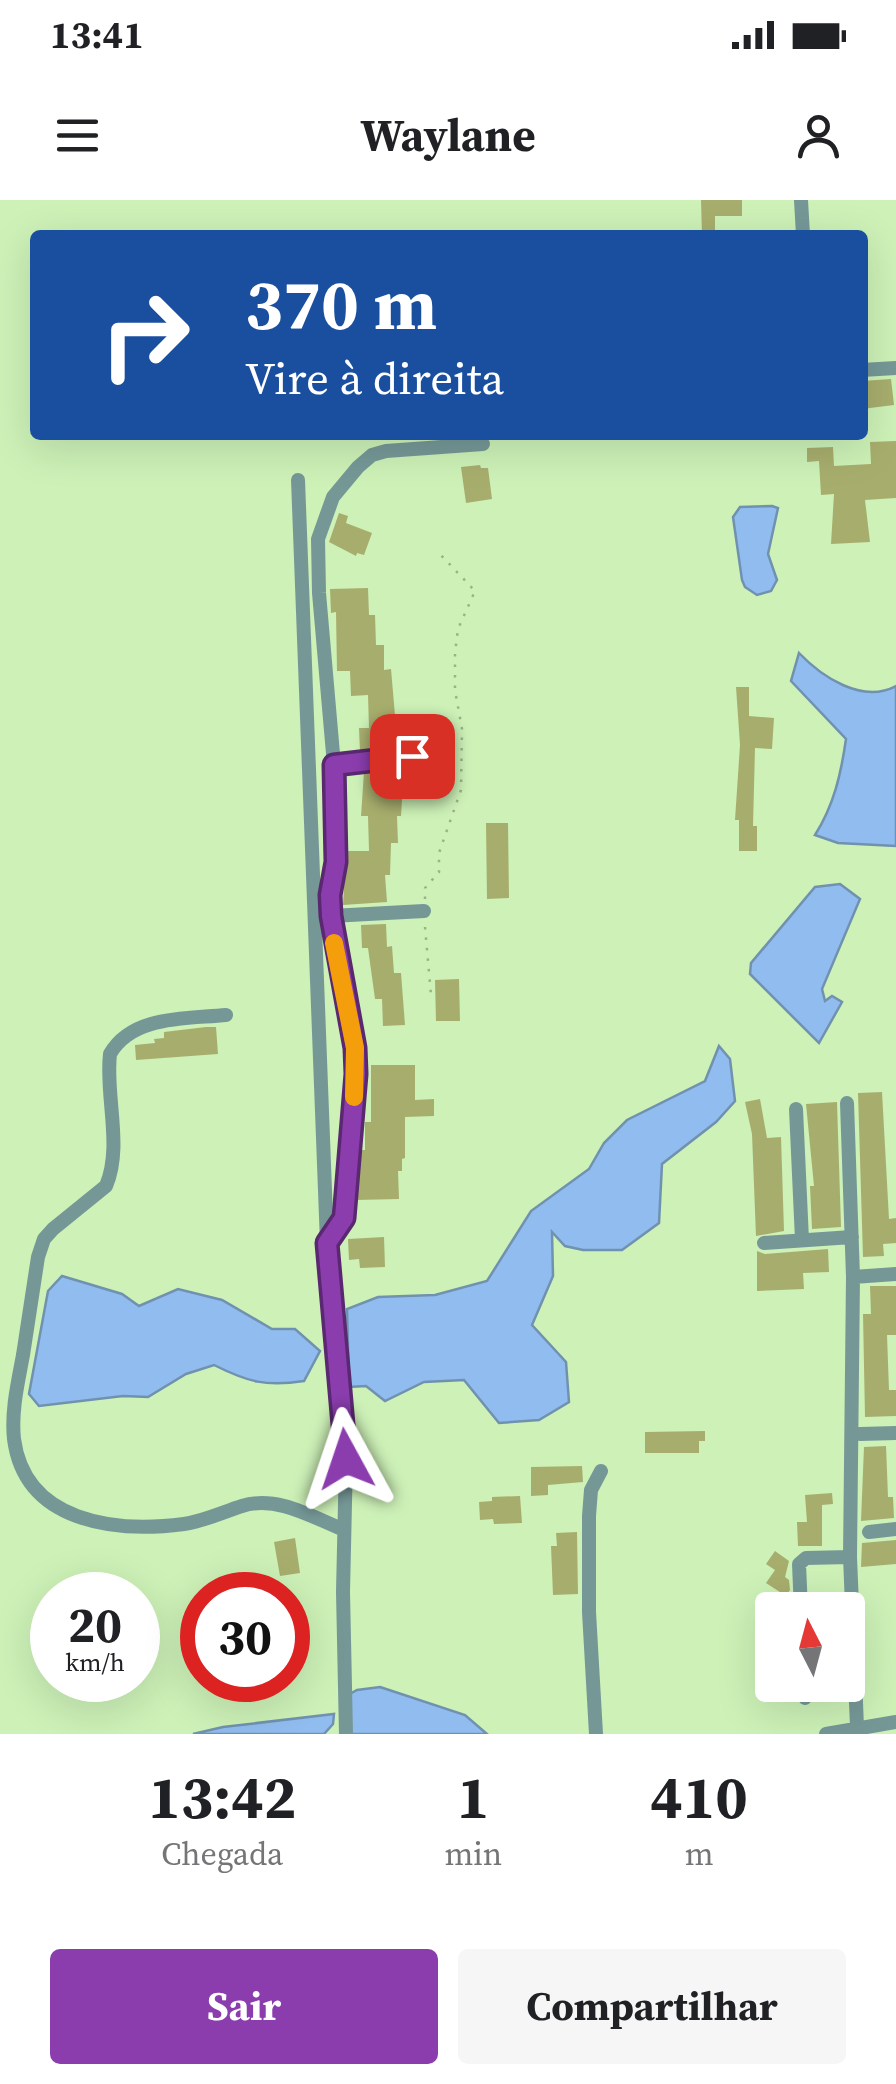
<!DOCTYPE html>
<html lang="pt">
<head>
<meta charset="utf-8">
<style>
	:root { --surface:#fff; --page:#f6f6f6; --text:#202124; --muted:#757577; --accent:#8b3dae }
	body { margin:0; font-family:"Source Serif 4",serif; background:var(--page); color:var(--text); height:100vh; display:flex; flex-direction:column; font-size:38px; white-space:nowrap }
	* { box-sizing:border-box; margin:0 }
	p { font-size:32px; color:var(--muted) }
	.icon { flex:none; width:55px; height:55px; fill:none; stroke:currentColor; stroke-width:2; stroke-linecap:round; stroke-linejoin:round }
	.map { position:relative; height:1534px; overflow:hidden }
	.sheet { display:flex; flex-direction:column; background:var(--surface); flex:1 }
	.sheet>* { flex:none }
	.top-card { position:absolute; left:30px; top:30px; width:838px; height:210px; border-radius:10px; box-shadow:0 10px 40px #0002; background:#1a4fa0; color:#fff; overflow:hidden }
	.needle { width:65px; rotate:354deg }
	.tools { position:absolute; left:755px; top:1392px; display:grid; gap:20px }
	.tools a { display:grid; place-items:center; width:110px; height:110px; border-radius:10px; background:var(--surface); box-shadow:0 10px 40px #0002; font-size:50px }
	.speed { position:absolute; left:30px; top:1372px; display:flex; gap:20px; font-size:50px; font-weight:700; text-align:center }
	.speed>* { display:grid; place-content:center; width:130px; height:130px; border-radius:50%; background:var(--surface); box-shadow:0 10px 40px #0002; line-height:1 }
	.speed small { font-size:25px; font-weight:400 }
	.speed .limit { border:15px solid #d22; background:#fff; color:#111 }
	.pin { position:absolute; display:grid; place-items:center; width:85px; height:85px; color:#fff; margin:-42px; border-radius:20px; box-shadow:0 5px 15px #0006 }
	.me { position:absolute; width:110px; margin:-55px; rotate:355deg; stroke-linejoin:round; filter:drop-shadow(0 0 8px #0008) }
	.turn { display:flex; align-items:center; gap:35px; height:210px; padding:0 50px; font-size:45px }
	.turn .icon { width:130px; height:130px; stroke-width:2.5 }
	.turn b { display:block; font-size:70px; line-height:85px }
	.eta { display:flex; justify-content:space-evenly; align-items:center; height:170px; text-align:center }
	.eta b { font-size:60px; font-weight:700; line-height:70px }
	.primary-button { display:flex; gap:20px; margin-top:auto; padding:20px 50px }
	.primary-button a { flex:1; height:115px; border-radius:10px; background:var(--accent); color:#fff; font-size:40px; font-weight:700; line-height:115px; text-align:center }
	.primary-button a+a { background:var(--page); color:var(--text) }
	.status { display:flex; justify-content:space-between; align-items:center; height:70px; padding:0 50px; background:var(--surface); direction:ltr }
	.status svg { height:28px; fill:currentColor }
	header { display:flex; justify-content:space-between; align-items:center; height:130px; padding:0 50px; background:var(--surface); font-size:45px; font-weight:700 }
	.map>svg:first-child { display:block }
</style>
</head>
<body>
<div class="status"><b>13:41</b><svg viewBox="0 0 49 12"><path d="M0 12V9h3v3zM5 12V6h3v6zM10 12V3h3v9zM15 12V0h3v12zM26 1h20v11H26zM47 4h2v5h-2z"/></svg></div>
<header><svg class="icon" aria-label="menu" viewBox="0 0 24 24"><path d="M4 6h16M4 12h16M4 18h16"/></svg>Waylane<svg class="icon" aria-label="person" viewBox="0 0 24 24"><circle cx="12" cy="8" r="4"/><path d="M4 21q1-7 8-7t8 7"/></svg></header>
<div class="map">
<svg width="896" height="1534" viewBox="0 0 896 1534">
	<rect width="100%" height="100%" fill="#cdf1b7"/>
	<path fill="#91bcef" stroke="#7092af" stroke-width="2.5" d="M 772,306 L 778,308 L 768,354 L 777,380 L 771,391 L 757,395 L 745,387 L 742,380 L 733,317 L 740,307 Z
		M 799,453 C 822,477 862,504 896,486 L 896,646 L 838,643 L 815,635 C 834,605 841,574 846,539 L 791,481 Z
		M 840,684 L 860,699 L 822,789 L 825,801 L 832,796 L 842,802 L 819,843 L 750,774 L 751,763 L 815,687 Z
		M 719,846 L 730,859 L 735,901 L 716,922 L 662,964 L 659,1023 L 622,1050 L 583,1050 L 565,1046 L 552,1032 L 553,1076 L 532,1125 L 566,1162 L 569,1202 L 539,1220 L 499,1223 L 464,1180 L 424,1182 L 385,1201 L 366,1186 L 349,1187 L 347,1109 L 378,1097 L 435,1095 L 487,1081 L 531,1011 L 589,969 L 604,943 L 627,920 L 705,881 Z
		M 62,1076 L 122,1094 L 139,1106 L 178,1089 L 222,1100 L 272,1129 L 295,1129 L 320,1151 L 304,1181 C 266,1187 248,1182 214,1165 L 186,1174 L 148,1197 L 123,1196 L 39,1206 L 29,1194 L 48,1091 Z
		M 380,1487 L 465,1515 L 487,1534 L 350,1534 L 348,1495 L 357,1490 Z
		M 334,1514 L 333,1524 L 324,1534 L 193,1534 L 223,1527 Z"/>
	<path fill="#a7ae6d" d="M 701,0 L 742,0 L 742,16 L 715,16 L 715,35 L 702,35 Z
		M 891,179 L 894,205 L 862,209 L 862,181 Z
		M 896,241 L 896,298 L 865,300 L 870,342 L 831,344 L 834,294 L 821,295 L 819,261 L 807,262 L 807,248 L 833,247 L 834,266 L 871,264 L 870,242 Z
		M 480,265 L 481,268 L 488,268 L 492,299 L 466,303 L 461,267 Z
		M 339,313 L 348,316 L 346,323 L 372,333 L 364,355 L 357,353 L 356,356 L 329,342 Z
		M 368,388 L 369,415 L 375,415 L 376,445 L 384,445 L 384,470 L 391,469 L 396,527 L 427,524 L 428,534 L 402,537 L 402,546 L 360,551 L 359,528 L 369,528 L 368,495 L 351,496 L 350,471 L 337,471 L 336,412 L 331,413 L 330,389 Z
		M 736,487 L 749,487 L 749,516 L 774,518 L 772,549 L 755,548 L 753,626 L 757,626 L 757,651 L 739,651 L 739,620 L 735,620 L 740,545 Z
		M 404,568 L 401,616 L 397,616 L 398,643 L 391,643 L 390,675 L 385,675 L 387,702 L 343,705 L 346,651 L 369,651 L 368,616 L 361,616 L 364,572 Z
		M 486,623 L 508,623 L 509,698 L 487,699 Z
		M 386,724 L 387,747 L 392,746 L 394,773 L 401,773 L 405,825 L 383,826 L 382,799 L 375,799 L 368,748 L 362,748 L 361,725 Z
		M 459,779 L 460,821 L 436,821 L 435,780 Z
		M 206,827 L 216,827 L 218,854 L 136,860 L 135,845 L 155,843 L 154,839 L 164,838 L 164,832 Z
		M 371,865 L 415,865 L 415,900 L 434,899 L 434,916 L 405,917 L 405,958 L 402,959 L 402,971 L 398,971 L 399,999 L 356,1000 L 360,950 L 365,950 L 365,922 L 371,922 Z
		M 882,892 L 889,1019 L 896,1018 L 896,1043 L 883,1044 L 884,1056 L 863,1057 L 858,893 Z
		M 760,899 L 767,938 L 781,937 L 784,1031 L 756,1036 L 752,934 L 745,902 Z
		M 837,902 L 841,1027 L 812,1029 L 810,986 L 814,986 L 806,904 Z
		M 384,1037 L 385,1067 L 360,1068 L 359,1059 L 349,1060 L 348,1039 Z
		M 828,1049 L 829,1072 L 803,1073 L 804,1089 L 757,1091 L 757,1051 L 765,1054 Z
		M 870,1086 L 896,1086 L 896,1135 L 887,1135 L 889,1190 L 896,1190 L 896,1216 L 865,1217 L 863,1114 L 871,1114 Z
		M 705,1231 L 705,1241 L 699,1241 L 699,1253 L 645,1253 L 645,1232 Z
		M 886,1246 L 888,1297 L 893,1297 L 894,1318 L 861,1321 L 864,1247 Z
		M 582,1266 L 583,1282 L 548,1285 L 548,1295 L 531,1296 L 531,1267 Z
		M 832,1293 L 833,1304 L 822,1305 L 822,1346 L 798,1346 L 797,1322 L 807,1322 L 805,1295 Z
		M 520,1296 L 522,1323 L 494,1324 L 493,1319 L 480,1320 L 479,1302 L 492,1301 L 492,1297 Z
		M 577,1332 L 578,1394 L 553,1395 L 551,1346 L 557,1346 L 556,1333 Z
		M 295,1338 L 300,1373 L 280,1376 L 274,1342 Z
		M 896,1340 L 896,1364 L 861,1367 L 862,1343 Z
		M 775,1351 L 789,1361 L 785,1377 L 789,1380 L 790,1390 L 786,1396 L 766,1383 L 775,1370 L 766,1364 Z"/>
	<g fill="none" stroke-linecap="round" stroke-linejoin="round">
		<path stroke="#97b485" stroke-width="2.5" stroke-dasharray="2.5 8" stroke-linecap="butt" d="M 425,699 L 425,688 L 439,672 L 439,653 L 461,590 L 462,529 L 455,490 L 455,453 L 458,429 L 475,391 L 438,352
			M 425,727 L 431,795"/>
		<path stroke="#759897" stroke-width="14" d="M 801,0 L 803,35
			M 862,170 L 896,168
			M 298,280 L 327,1043 L 346,1259 L 343,1392 L 346,1534
			M 334,565 L 412,556
			M 331,716 L 424,711
			M 226,815 C 187,819 132,815 110,854 C 105,896 123,946 106,986 L 53,1029 L 44,1039 L 38,1057 C 33,1090 28,1122 23,1155 C 18,1182 11,1211 14,1239 C 25,1323 116,1333 184,1324 C 205,1321 223,1312 242,1306 C 277,1295 312,1317 344,1330
			M 847,903 L 853,1077 L 850,1357 L 857,1527
			M 796,909 L 802,1040
			M 327,1043 L 344,1018 L 356,874 L 351,821 L 333,739 L 330,695 L 335,662 L 334,565 L 319,393 L 318,339 L 333,297 L 358,267 L 372,255 L 386,251 L 483,244
			M 764,1043 L 852,1037
			M 853,1077 L 896,1074
			M 860,1234 L 896,1233
			M 869,1332 L 896,1329
			M 801,1410 L 799,1364 L 806,1358 L 850,1357
			M 804,1485 L 805,1498
			M 596,1534 L 589,1412 L 589,1316 L 591,1290 L 601,1271
			M 826,1534 L 896,1522"/>
	</g>
	<g fill="none" stroke-linecap="round" stroke-linejoin="round">
		<g stroke="#5a2871" stroke-width="25">
			<path id="route" d="M 346,1259 L 327,1043 L 344,1018 L 356,874 L 355,848 L 331,716 L 330,695 L 336,662 L 334,565 L 412,556"/>
		</g>
		<use href="#route" stroke="#8b3dae" stroke-width="18"/>
		<path stroke="#f59e0b" stroke-width="18" d="M 334,743 L 355,848 L 354,897"/>
	</g>
</svg>
<div class="tools">
<a><svg class="needle" viewBox="-14 -14 28 28"><path d="M0-13l5 13h-10z" fill="#e53935"/><path d="M0 13l5-13h-10z" fill="#757577"/></svg></a>
</div>
<div class="speed"><div>20<small>km/h</small></div><div class="limit">30</div></div>
<div class="pin" style="left:412px;top:556px;background:#d93025"><svg class="icon" aria-label="arrive" viewBox="0 0 24 24"><path d="M6 21V4h12l-3 4 3 4H6"/></svg></div>
<svg class="me" style="left:346px;top:1259px" viewBox="-20 -20 40 40"><path d="M0-17L14 15 0 8-14 15z" fill="#8b3dae" stroke="#fff" stroke-width="4"/></svg>
<div class="top-card">
<div class="turn"><svg class="icon" aria-label="right" viewBox="0 0 24 24"><path d="M7 20v-9h11M14 6l5 5-5 5"/></svg><div><b>370 m</b>Vire à direita</div></div>
</div>
</div>
<section class="sheet">
<div class="eta">
<div><b>13:42</b><p>Chegada</p></div>
<div><b>1</b><p>min</p></div>
<div><b>410</b><p>m</p></div>
</div>
<div class="primary-button"><a>Sair</a><a>Compartilhar</a></div>
</section>
</body>
</html>
